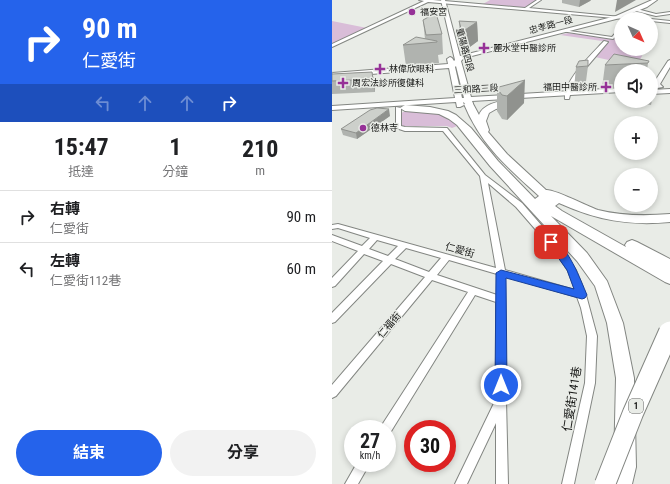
<!DOCTYPE html>
<html lang="zh-TW">
<head>
<meta charset="utf-8">
<style>
	:root { --surface:#fff; --page:#f2f2f2; --text:#202124; --muted:#757577; --line:#e0e0e0; --accent:#2563eb }
	body { margin:0; font-family:"Roboto Condensed","Noto Sans TC",sans-serif; background:var(--page); color:var(--text); height:100vh; display:flex; flex-direction:column; font-size:15px; white-space:nowrap }
	* { box-sizing:border-box; margin:0 }
	p { font-size:13px; color:var(--muted) }
	.icon { flex:none; width:22px; height:22px; fill:none; stroke:currentColor; stroke-width:2; stroke-linecap:round; stroke-linejoin:round }
	.map { position:relative; flex:1; overflow:hidden }
	.side { display:flex; flex-direction:column; background:var(--surface); width:332px }
	.side>* { flex:none }
	.hud { background:#2563eb; color:#fff; overflow:hidden }
	.needle { width:26px; rotate:135deg }
	.controls { position:absolute; left:282px; top:12px; display:grid; gap:8px }
	.controls a { display:grid; place-items:center; width:44px; height:44px; border-radius:50%; background:var(--surface); box-shadow:0 2px 6px #0003; font-size:20px }
	.speed { position:absolute; left:12px; top:420px; display:flex; gap:8px; font-size:20px; font-weight:700; text-align:center }
	.speed>* { display:grid; place-content:center; width:52px; height:52px; border-radius:50%; background:var(--surface); box-shadow:0 2px 6px #0003; line-height:1 }
	.speed small { font-size:10px; font-weight:400 }
	.speed .limit { border:6px solid #d22; background:#fff; color:#111 }
	.pin { position:absolute; display:grid; place-items:center; width:34px; height:34px; color:#fff; margin:-17px; border-radius:8px; box-shadow:0 2px 6px #0006 }
	.me { position:absolute; width:44px; margin:-22px; rotate:0deg; stroke-linejoin:round; filter:drop-shadow(0 0 3px #0008) }
	.turn { display:flex; align-items:center; gap:14px; height:84px; padding:0 16px; font-size:18px }
	.turn .icon { width:52px; height:52px; stroke-width:2.5 }
	.turn b { display:block; font-size:28px; line-height:34px }
	.lanes { display:flex; align-items:center; height:38px; padding:0 16px; background:#0003; justify-content:center; gap:20px; direction:ltr }
	.lanes .off { opacity:.35 }
	.eta { display:flex; justify-content:space-evenly; align-items:center; height:68px; text-align:center }
	.eta b { font-size:24px; font-weight:700; line-height:28px }
	.button { display:flex; gap:8px; margin-top:auto; padding:8px 16px }
	.button a { flex:1; height:46px; border-radius:24px; background:var(--accent); color:#fff; font-size:16px; font-weight:700; line-height:46px; text-align:center }
	.button a+a { background:var(--page); color:var(--text) }
	ul { padding:0; list-style:none }
	li { display:flex; align-items:center; gap:12px; height:52px; padding:0 16px; border-top:1px solid var(--line) }
	li div { flex:1 }
	li b { display:block; font-size:15px }
	li em { font-style:normal }
	main { display:flex; flex:1; min-height:0 }
	.map>svg:first-child { display:block }
</style>
</head>
<body>
<main>
<section class="side">
<div class="hud">
<div class="turn"><svg class="icon" aria-label="right" viewBox="0 0 24 24"><path d="M7 20v-9h11M14 6l5 5-5 5"/></svg><div><b>90 m</b>仁愛街</div></div>
<div class="lanes"><svg class="icon off" aria-label="left" viewBox="0 0 24 24"><path d="M17 20v-9H6M10 6l-5 5 5 5"/></svg><svg class="icon off" aria-label="ahead" viewBox="0 0 24 24"><path d="M12 20V5M6 11l6-6 6 6"/></svg><svg class="icon off" aria-label="ahead" viewBox="0 0 24 24"><path d="M12 20V5M6 11l6-6 6 6"/></svg><svg class="icon" aria-label="right" viewBox="0 0 24 24"><path d="M7 20v-9h11M14 6l5 5-5 5"/></svg></div>
</div>
<div class="eta">
<div><b>15:47</b><p>抵達</p></div>
<div><b>1</b><p>分鐘</p></div>
<div><b>210</b><p>m</p></div>
</div>
<ul>
<li><svg class="icon" aria-label="right" viewBox="0 0 24 24"><path d="M7 20v-9h11M14 6l5 5-5 5"/></svg><div><b>右轉</b><p>仁愛街</p></div><em>90 m</em></li>
<li><svg class="icon" aria-label="left" viewBox="0 0 24 24"><path d="M17 20v-9H6M10 6l-5 5 5 5"/></svg><div><b>左轉</b><p>仁愛街112巷</p></div><em>60 m</em></li>
</ul>
<div class="button"><a>結束</a><a>分享</a></div>
</section>
<div class="map">
<svg width="338" height="484" viewBox="0 0 338 484">
	<rect width="100%" height="100%" fill="#e9ece7"/>
	<path fill="#d9bdd8" d="M 158,0 L 204,0 L 192,8 L 151,4 Z
		M 0,21 L 35,28 L 0,46 Z
		M 236,33 L 282,39 L 284,38 L 289,39 L 289,49 L 305,49 L 310,56 L 304,66 L 263,57 L 277,42 L 228,35 Z
		M 74,111 C 90,112 116,110 125,126 L 120,128 L 115,126 L 71,126 L 69,125 L 69,113 Z"/>
	<g fill="none" stroke-linecap="round" stroke-linejoin="round">
		<g stroke="#838682" stroke-width="2">
			<path id="street" d="M 87,0 L 101,0 L 193,8 L 205,0 L 209,0 L 197,8 L 309,19 L 294,19 L 96,2 L 0,47 L 0,44 L 92,1 Z
				M 305,9 L 324,14 L 338,12 L 338,14 L 324,16 L 304,11 Z
				M 318,19 L 319,19 L 338,21 L 338,23 L 319,21 Z
				M 288,28 L 289,28 L 289,31 L 281,39 L 229,31 L 231,30 L 280,37 Z
				M 272,41 L 276,42 L 247,76 L 239,91 L 237,99 L 233,99 C 231,81 260,54 272,41 Z
				M 64,107 L 69,108 L 69,126 L 73,127 L 115,128 L 153,175 L 190,203 L 230,249 L 244,270 L 254,295 L 265,336 L 263,383 L 242,484 L 230,484 L 253,383 L 255,336 L 249,308 L 245,297 L 173,276 L 174,400 L 176,484 L 164,484 L 164,423 L 135,484 L 123,484 L 164,399 L 164,302 L 143,295 L 58,433 L 55,434 L 55,429 L 48,429 L 50,425 L 136,292 L 100,280 L 4,396 L 0,398 L 0,385 L 93,277 L 59,264 L 3,322 L 0,323 L 0,313 L 51,261 L 32,254 L 3,286 L 0,287 L 0,278 L 26,251 L 0,241 L 0,235 L 30,246 L 38,238 L 6,228 L 0,229 L 0,225 L 6,224 L 164,268 L 148,176 L 111,131 L 73,131 L 64,128 ZM 156,183 L 184,207 L 224,253 L 236,271 L 243,290 L 173,270 ZM 45,240 L 66,246 L 56,256 L 37,249 ZM 74,248 L 109,258 L 97,272 L 63,259 ZM 117,260 L 165,274 L 165,295 L 105,275 Z
				M 25,463 L 38,463 L 26,484 L 13,484 Z"/>
		</g>
		<g stroke="#838682" stroke-width="2">
			<path id="secondary" d="M 109,0 L 113,0 L 128,56 L 284,16 L 320,0 L 325,0 L 315,7 L 288,18 L 132,58 L 129,61 L 139,97 L 289,88 L 289,92 L 140,101 L 141,104 L 137,106 L 131,102 L 132,105 L 128,107 L 125,107 L 124,102 L 0,110 L 0,106 L 123,98 L 117,68 L 0,77 L 0,73 L 116,64 L 115,59 L 118,57 L 120,58 L 122,61 L 123,60 ZM 124,66 L 132,98 L 130,98 L 123,67 Z
				M 338,60 L 338,67 L 328,84 L 331,87 L 325,88 L 321,84 L 336,61 Z
				M 338,89 L 338,93 L 319,94 L 319,90 Z"/>
		</g>
		<g stroke="#838682" stroke-width="2">
			<path id="highway" d="M 184,98 L 187,99 L 189,101 L 187,103 L 164,109 L 157,113 L 154,121 L 157,130 L 156,132 L 175,154 L 214,190 C 222,189 255,206 266,210 C 290,216 314,216 338,214 L 338,222 C 297,226 265,220 227,203 L 223,206 L 230,211 L 294,247 L 293,245 L 295,242 L 300,240 L 305,242 L 338,259 L 338,284 L 333,282 L 219,216 L 255,253 L 275,281 L 291,323 L 302,378 L 304,467 L 300,484 L 278,484 L 282,467 L 284,378 L 275,323 L 263,286 L 245,261 L 158,166 L 125,125 L 117,119 L 107,114 L 73,111 L 68,108 L 73,105 L 98,107 L 116,111 L 124,115 L 139,128 L 166,161 L 203,199 L 207,196 C 175,167 149,145 132,104 L 137,101 L 140,102 L 147,115 C 152,102 172,101 184,98 Z"/>
		</g>
		<use href="#street" fill="#fff" fill-rule="evenodd"/>
		<use href="#secondary" fill="#fff" fill-rule="evenodd"/>
		<use href="#highway" fill="#fff" fill-rule="evenodd"/>
		<g stroke="#838682" stroke-width="17" stroke-linecap="butt">
			<path id="highway-bridge-far1" d="M 336,333 L 338,329"/>
		</g>
		<g stroke="#838682" stroke-width="22" stroke-linecap="butt">
			<path id="highway-bridge" d="M 273,484 L 301,413 L 337,332"/>
		</g>
		<use href="#highway-bridge-far1" stroke="#fff" stroke-width="15"/>
		<use href="#highway-bridge" stroke="#fff" stroke-width="20"/>
	</g>
	<path fill="#b0b3af" d="M 230,0 L 259,0 L 258,1 L 247,7 L 230,3 Z
		M 91,20 L 110,34 L 111,54 L 106,55 L 107,63 L 74,66 L 71,45 L 93,39 Z
		M 127,21 L 145,22 L 146,41 L 131,52 L 128,41 Z
		M 316,63 L 315,71 L 289,71 L 289,87 L 270,88 L 273,65 Z
		M 256,66 L 253,89 L 242,89 L 244,67 Z
		M 0,71 L 1,74 L 40,72 L 43,85 L 43,92 L 0,94 Z
		M 319,77 L 324,82 L 319,105 L 301,102 L 301,101 L 319,101 Z
		M 165,88 L 192,103 L 175,120 L 170,119 L 165,111 Z
		M 58,116 L 25,139 L 11,135 L 9,129 Z"/>
	<path fill="#90928e" d="M 248,0 L 259,0 L 258,1 L 247,7 Z
		M 285,0 L 304,0 L 283,12 Z
		M 145,22 L 146,41 L 131,52 L 130,32 Z
		M 40,72 L 43,85 L 43,92 L 41,79 Z
		M 193,80 L 192,103 L 175,120 L 175,96 Z
		M 57,109 L 58,116 L 25,139 L 24,133 Z"/>
	<path fill="#cdd0cb" stroke="#90928e" d="M 104,13 L 110,34 L 94,35 L 91,20 Z
		M 127,21 L 145,22 L 130,32 Z
		M 84,37 L 105,41 L 105,42 L 71,45 Z
		M 282,54 L 317,61 L 316,63 L 273,65 Z
		M 256,60 L 256,66 L 244,67 L 247,61 Z
		M 40,72 L 41,79 L 0,81 L 0,74 Z
		M 319,77 L 324,82 L 319,81 Z
		M 193,80 L 175,96 L 170,95 L 165,88 L 167,87 Z
		M 45,108 L 57,109 L 24,133 L 9,129 L 38,110 Z"/>
	<path fill="#2563eb" stroke="#184099" d="M 219,239 C 235,243 249,281 255,295 L 253,298 L 250,299 L 174,278 L 175,385 L 173,389 L 169,390 L 164,389 L 163,385 L 164,273 L 169,270 L 242,289 L 235,270 L 215,242 Z"/>
	<g fill="#963197" stroke="#e9ece7" stroke-width="1.5">
		<circle cx="80" cy="12" r="4"/>
		<path d="M150 42h4v4h4v4h-4v4h-4v-4h-4v-4h4z"/>
		<path d="M46 63h4v4h4v4h-4v4h-4v-4h-4v-4h4z"/>
		<path d="M9 77h4v4h4v4h-4v4h-4v-4h-4v-4h4z"/>
		<path d="M272 81h4v4h4v4h-4v4h-4v-4h-4v-4h4z"/>
		<circle cx="31" cy="128" r="4"/>
	</g>
	<g text-anchor="middle" dominant-baseline="central" stroke-width="3" stroke-linejoin="round" paint-order="stroke">
		<g font-size="9" fill="#171816" stroke="#e9ece7" text-anchor="start">
			<text x="88" y="12">福安宮</text>
			<text x="161" y="48">麗水堂中醫診所</text>
			<text x="57" y="69">林偉欣眼科</text>
			<text x="20" y="83">周宏法診所復健科</text>
			<text x="265" y="87" text-anchor="end">福田中醫診所</text>
			<text x="39" y="128">德林寺</text>
		</g>
		<g font-size="9" fill="#171816" stroke="#e9ece7">
			<text transform="translate(219 25) rotate(-15)">忠孝路一段</text>
			<text transform="translate(133 50) rotate(75)">重陽路四段</text>
			<text transform="translate(144 89) rotate(-3)">三和路三段</text>
		</g>
		<rect fill="#e9ece7" stroke="#565855" stroke-width="1" x="297" y="399" width="14" height="14" rx="3"/>
		<g font-size="9" font-weight="bold" fill="#171816">
			<text x="304" y="406">1</text>
		</g>
		<g font-size="10" fill="#171816" stroke="#e9ece7">
			<text transform="translate(128 250) rotate(16)">仁愛街</text>
			<text transform="translate(57 325) rotate(-50)">仁福街</text>
		</g>
		<g font-size="12" fill="#171816" stroke="#e9ece7">
			<text transform="translate(240 399) rotate(-81)">仁愛街141巷</text>
		</g>
	</g>
</svg>
<div class="controls">
<a><svg class="needle" viewBox="-14 -14 28 28"><path d="M0-13l5 13h-10z" fill="#e53935"/><path d="M0 13l5-13h-10z" fill="#757577"/></svg></a>
<a><svg class="icon" aria-label="sound" viewBox="0 0 24 24"><path d="M4 9h4l5-4v14l-5-4H4zM17 9q2 3 0 6"/></svg></a>
<a>+</a>
<a>−</a>
</div>
<div class="speed"><div>27<small>km/h</small></div><div class="limit">30</div></div>
<div class="pin" style="left:219px;top:242px;background:#d93025"><svg class="icon" aria-label="arrive" viewBox="0 0 24 24"><path d="M6 21V4h12l-3 4 3 4H6"/></svg></div>
<svg class="me" style="left:169px;top:385px" viewBox="-20 -20 40 40"><circle r="17" fill="#2563eb" stroke="#fff" stroke-width="3"/><path d="M0-11L8 9 0 5-8 9z" fill="#fff"/></svg>
</div>
</main>
</body>
</html>
